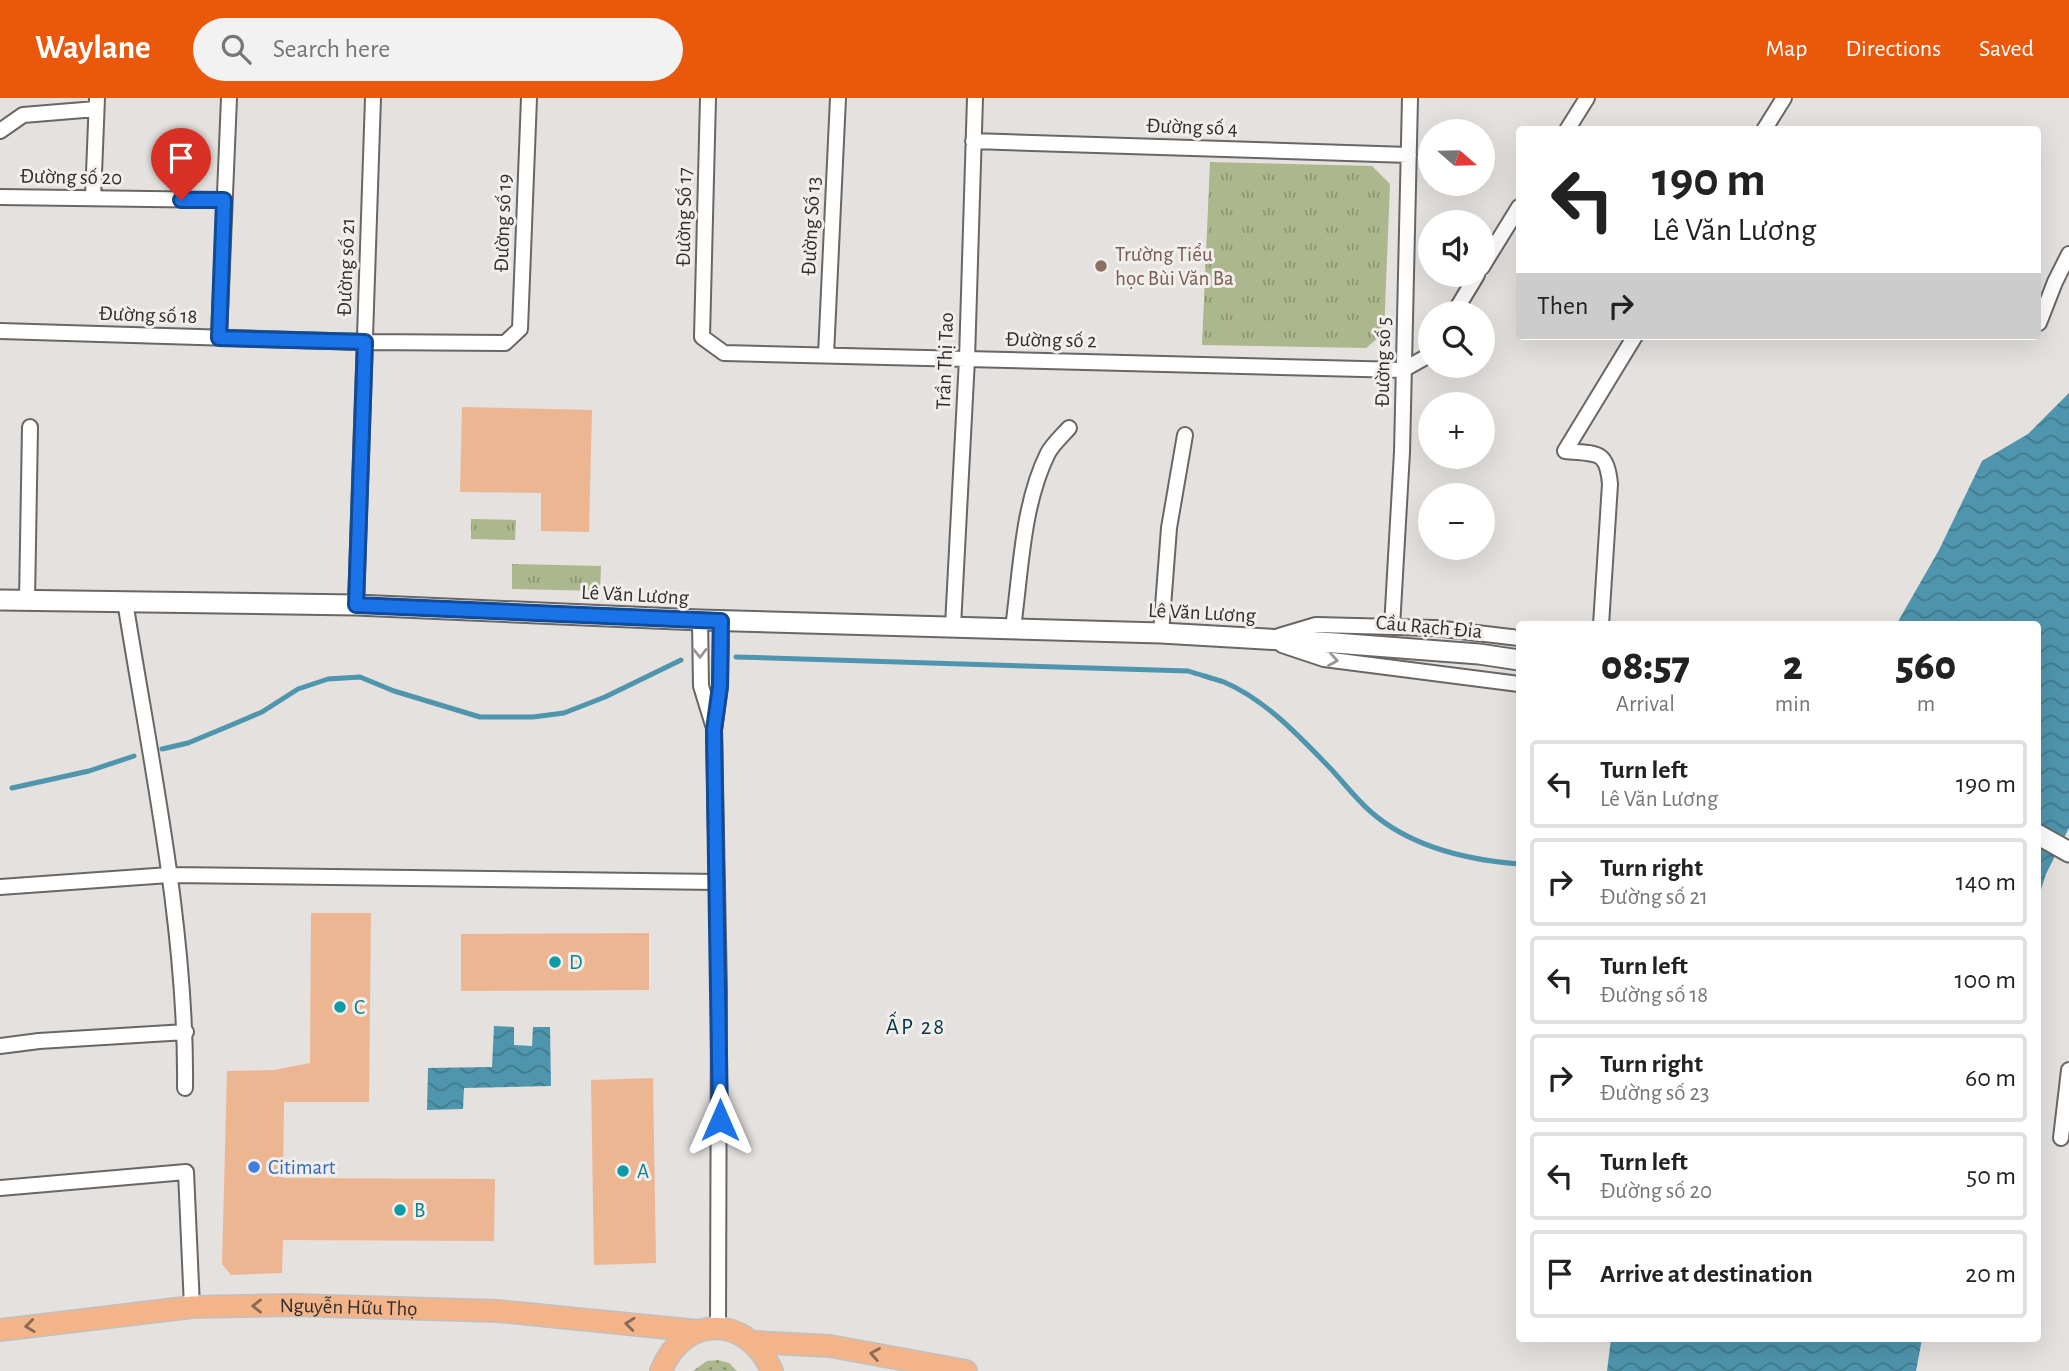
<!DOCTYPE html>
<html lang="en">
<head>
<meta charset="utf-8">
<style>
	:root { --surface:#fff; --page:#f2f2f2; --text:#222; --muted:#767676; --line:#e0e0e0; --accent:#ea580c }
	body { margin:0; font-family:"Alegreya Sans",sans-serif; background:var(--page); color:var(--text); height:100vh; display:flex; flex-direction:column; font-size:26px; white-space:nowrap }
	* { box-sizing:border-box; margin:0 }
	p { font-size:23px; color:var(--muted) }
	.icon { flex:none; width:38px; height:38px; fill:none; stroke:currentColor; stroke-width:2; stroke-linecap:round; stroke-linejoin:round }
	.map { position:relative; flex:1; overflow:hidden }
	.details { position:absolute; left:1516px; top:523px; width:525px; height:721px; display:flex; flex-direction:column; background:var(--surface); border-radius:7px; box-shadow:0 7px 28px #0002 }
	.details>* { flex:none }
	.hud { position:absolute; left:1516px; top:28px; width:525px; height:214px; border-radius:7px; box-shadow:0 7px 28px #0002; background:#fff; color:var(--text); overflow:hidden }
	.needle { width:46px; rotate:110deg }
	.fabs { position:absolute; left:1418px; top:21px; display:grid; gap:14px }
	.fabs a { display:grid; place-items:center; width:77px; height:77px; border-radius:50%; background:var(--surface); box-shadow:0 7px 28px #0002; font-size:35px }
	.pin { position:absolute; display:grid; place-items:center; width:60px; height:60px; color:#fff; margin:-72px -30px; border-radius:50% 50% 50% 0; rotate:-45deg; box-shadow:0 0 7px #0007 }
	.pin .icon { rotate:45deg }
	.me { position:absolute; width:77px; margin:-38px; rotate:0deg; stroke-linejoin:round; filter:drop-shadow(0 0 5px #0008) }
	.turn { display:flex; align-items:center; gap:24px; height:147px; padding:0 21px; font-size:32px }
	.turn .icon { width:91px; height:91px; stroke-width:2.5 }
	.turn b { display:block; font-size:49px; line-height:60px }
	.then { display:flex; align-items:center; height:66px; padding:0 21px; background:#0003; gap:14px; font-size:26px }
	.eta { display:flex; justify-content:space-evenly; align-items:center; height:119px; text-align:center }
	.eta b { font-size:42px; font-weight:800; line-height:49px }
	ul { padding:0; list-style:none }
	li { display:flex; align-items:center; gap:21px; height:88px; margin:0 14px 10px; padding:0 7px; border:4px solid var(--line); border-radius:7px }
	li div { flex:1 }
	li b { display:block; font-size:26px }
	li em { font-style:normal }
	header { display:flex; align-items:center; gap:42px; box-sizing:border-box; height:98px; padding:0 35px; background:var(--accent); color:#fff }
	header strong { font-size:33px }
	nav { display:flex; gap:38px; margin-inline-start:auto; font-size:24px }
	.search { width:490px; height:63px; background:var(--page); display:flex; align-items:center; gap:18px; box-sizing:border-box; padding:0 24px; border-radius:38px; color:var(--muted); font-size:26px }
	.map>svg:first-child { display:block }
</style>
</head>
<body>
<header>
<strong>Waylane</strong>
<div class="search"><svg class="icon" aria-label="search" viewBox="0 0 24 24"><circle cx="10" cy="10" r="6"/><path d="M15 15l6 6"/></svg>Search here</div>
<nav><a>Map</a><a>Directions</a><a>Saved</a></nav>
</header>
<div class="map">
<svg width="2069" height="1273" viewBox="0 0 2069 1273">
	<defs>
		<pattern id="grass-tufts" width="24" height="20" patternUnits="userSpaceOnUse" patternTransform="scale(1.75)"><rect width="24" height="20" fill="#acb78d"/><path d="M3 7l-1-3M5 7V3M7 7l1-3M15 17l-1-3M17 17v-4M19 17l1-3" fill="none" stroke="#8c9574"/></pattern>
		<pattern id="park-dots" width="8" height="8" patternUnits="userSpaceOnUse" patternTransform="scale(1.75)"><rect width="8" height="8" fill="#acb78d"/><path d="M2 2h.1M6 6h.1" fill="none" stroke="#8c9574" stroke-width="1.8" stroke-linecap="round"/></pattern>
		<pattern id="water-waves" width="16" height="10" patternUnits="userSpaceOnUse" patternTransform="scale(1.75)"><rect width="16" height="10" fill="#4f95ad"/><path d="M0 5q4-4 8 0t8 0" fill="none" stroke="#427a8d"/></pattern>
	</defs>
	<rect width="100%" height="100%" fill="#e4e1de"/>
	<path fill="url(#grass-tufts)" d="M 1210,64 L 1372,68 L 1390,86 L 1384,235 L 1366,250 L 1202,247 Z
		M 471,421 L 516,422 L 515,442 L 471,441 Z
		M 512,466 L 601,468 L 600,493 L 512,491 Z"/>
	<path fill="url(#park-dots)" d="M 718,1262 L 729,1265 L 737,1273 L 693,1273 L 707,1263 Z"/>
	<path fill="url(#water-waves)" d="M 2069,295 L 2069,730 L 2046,776 L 2037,804 L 2037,527 L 1896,527 L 1939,452 L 1982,363 L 2028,336 Z
		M 494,928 L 514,929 L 514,947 L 532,948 L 533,929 L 550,929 L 551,988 L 464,990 L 463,1011 L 427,1012 L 428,970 L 492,969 Z
		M 1611,1241 L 1922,1241 L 1916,1273 L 1607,1273 Z"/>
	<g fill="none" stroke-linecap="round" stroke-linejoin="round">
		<path stroke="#4f95ad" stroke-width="5" d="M 736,559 L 1188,573 C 1200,577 1212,580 1224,584 C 1266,602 1300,639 1331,671 C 1344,685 1356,701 1371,714 C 1411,749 1468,762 1519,766
			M 162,651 L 188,645 L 229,628 L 262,614 L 298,591 L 328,581 L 360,579 L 394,593 L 480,619 L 533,619 L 564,615 L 605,599 L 681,562
			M 12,690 L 89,673 L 134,658"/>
	</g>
	<path fill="#edb693" d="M 462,309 L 592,312 L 589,434 L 541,433 L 541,395 L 460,394 Z
		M 311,815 L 371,815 L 369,1004 L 284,1004 L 283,1080 L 495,1081 L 494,1143 L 283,1142 L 282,1175 L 231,1177 L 222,1166 L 227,973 L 274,972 L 310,965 Z
		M 649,835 L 649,892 L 461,893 L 461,836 Z
		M 653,980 L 656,1165 L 594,1167 L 591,982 Z"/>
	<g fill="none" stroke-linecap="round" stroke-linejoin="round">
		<g stroke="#696664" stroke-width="18">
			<path id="minor" d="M 708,0 L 702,239 L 724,255 L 1403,272 L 1426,259 L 1430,254
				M 1567,32 L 1587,0
				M 1764,32 L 1784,0
				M 0,33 L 23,17 L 96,11
				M 973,43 L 1409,57
				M 0,99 L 224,102
				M 93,100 L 97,0
				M 1482,169 L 1519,109
				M 1454,215 L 1477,177
				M 2039,225 L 2055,184 L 2069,156
				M 0,233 L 365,244 L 505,245 L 520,231 L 529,0
				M 219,240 L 229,0
				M 826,257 L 838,0
				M 27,503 L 30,329
				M 125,503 C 150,661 187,830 185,990
				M 356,507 L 373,0
				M 700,522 L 701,588 L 713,627
				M 1601,527 L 1610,386 C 1607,351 1596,356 1565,353 L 1635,238
				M 953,528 L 967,261 L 975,0
				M 1392,529 L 1402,354 L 1410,0
				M 1013,530 C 1021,473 1022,407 1048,355 C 1053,346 1062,338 1069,330
				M 1161,535 L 1169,430 L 1185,337
				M 1279,538 L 1316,527 L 1435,530 L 1519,540
				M 1282,547 L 1324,561 L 1519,586
				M 0,789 L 169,777 L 717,784
				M 0,948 L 39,943 L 186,934
				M 2061,1040 L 2069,972
				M 0,1090 L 186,1074 L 192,1209
				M 718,1231 L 719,893 L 714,632 L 720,588 L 721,523"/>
		</g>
		<g stroke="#696664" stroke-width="23">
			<path id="secondary" d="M 0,502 L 356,507 L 700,522 L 1161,535 L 1335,545 L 1479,556 L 1519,562
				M 2037,736 L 2069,754"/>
		</g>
		<g stroke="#c1c0c0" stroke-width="24">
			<g id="primary">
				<path id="s1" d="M 0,1232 L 192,1209 L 292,1207 L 498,1213 L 698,1233"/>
				<path d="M 754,1244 L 830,1248 L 966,1273"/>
				<path d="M 661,1273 C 684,1216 747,1216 772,1273"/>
			</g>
		</g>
		<use href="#minor" stroke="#fff" stroke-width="14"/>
		<use href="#secondary" stroke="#fff" stroke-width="19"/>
		<use href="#primary" stroke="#f3b48a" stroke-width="21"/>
	</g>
	<defs><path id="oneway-chevron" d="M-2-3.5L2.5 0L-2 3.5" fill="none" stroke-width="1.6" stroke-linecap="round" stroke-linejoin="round" transform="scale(1.75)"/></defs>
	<g stroke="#989696">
		<use href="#oneway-chevron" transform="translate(700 555) rotate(89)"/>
		<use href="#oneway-chevron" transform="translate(1333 562) rotate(9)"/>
	</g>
	<g stroke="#886a57">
		<use href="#oneway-chevron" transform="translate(257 1208) rotate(180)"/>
		<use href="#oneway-chevron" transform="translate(630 1226) rotate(-174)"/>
		<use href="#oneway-chevron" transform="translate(30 1228) rotate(173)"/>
		<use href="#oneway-chevron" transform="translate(875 1256) rotate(-170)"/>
	</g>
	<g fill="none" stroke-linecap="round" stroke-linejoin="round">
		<g stroke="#114b97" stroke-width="18">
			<path id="route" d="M 181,102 L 224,102 L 219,240 L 365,244 L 356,507 L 721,523 L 720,588 L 714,632 L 720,1022"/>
		</g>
		<use href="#route" stroke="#1a73e8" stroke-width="12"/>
	</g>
	<circle fill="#8d6e63" stroke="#f1eeeb" stroke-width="2.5" cx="1101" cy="168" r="7"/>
	<g fill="#0f9aa8" stroke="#f1eeeb" stroke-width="2.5">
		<circle cx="555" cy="864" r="7"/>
		<circle cx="340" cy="909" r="7"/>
		<circle cx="623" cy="1073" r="7"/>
		<circle cx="400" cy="1112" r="7"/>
	</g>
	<circle fill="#3f7fe0" stroke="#f1eeeb" stroke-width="2.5" cx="254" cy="1069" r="7"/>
	<g text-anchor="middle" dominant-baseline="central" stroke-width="6" stroke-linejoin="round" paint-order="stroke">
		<g font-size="21" fill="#302e2e" stroke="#f1eeeb">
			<text transform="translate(1192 29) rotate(2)">Đường số 4</text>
			<text transform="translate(71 79) rotate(1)">Đường số 20</text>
			<text transform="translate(684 119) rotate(-89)">Đường Số 17</text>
			<text transform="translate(503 125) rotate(-88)">Đường số 19</text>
			<text transform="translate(811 128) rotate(-87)">Đường Số 13</text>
			<text transform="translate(346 169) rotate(-88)">Đường số 21</text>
			<text transform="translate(148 217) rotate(2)">Đường số 18</text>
			<text transform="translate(1051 242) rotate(1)">Đường số 2</text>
			<text transform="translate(945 263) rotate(-88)">Trần Thị Tao</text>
			<text transform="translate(1383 264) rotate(-89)">Đường số 5</text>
			<text transform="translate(635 497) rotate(3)">Lê Văn Lương</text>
			<text transform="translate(1202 515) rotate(3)">Lê Văn Lương</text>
			<text transform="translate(1429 529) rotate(5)">Cầu Rạch Đỉa</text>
			<text stroke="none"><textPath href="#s1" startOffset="350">Nguyễn Hữu Thọ</textPath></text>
		</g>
		<g font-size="21" fill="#785e54" stroke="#f1eeeb" text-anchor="start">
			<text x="1115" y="156">Trường Tiểu<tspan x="1115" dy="24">học Bùi Văn Ba</tspan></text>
		</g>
		<g font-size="21" fill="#0d838f" stroke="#f1eeeb" text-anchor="start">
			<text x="569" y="864">D</text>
			<text x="354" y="909">C</text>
			<text x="637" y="1073">A</text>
			<text x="414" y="1112">B</text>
		</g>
		<g font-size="21" fill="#366cbe" stroke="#f1eeeb" text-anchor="start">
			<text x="268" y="1069">Citimart</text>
		</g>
		<g font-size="23" letter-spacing="2" fill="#06354a" stroke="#f1eeeb">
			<text x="916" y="929">ẤP 28</text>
		</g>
	</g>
</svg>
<div class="fabs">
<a><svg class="needle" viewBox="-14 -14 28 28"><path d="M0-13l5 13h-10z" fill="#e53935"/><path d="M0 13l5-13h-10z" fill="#767676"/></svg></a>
<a><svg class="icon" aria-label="sound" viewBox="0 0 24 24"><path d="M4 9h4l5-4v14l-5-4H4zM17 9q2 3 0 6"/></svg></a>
<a><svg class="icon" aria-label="search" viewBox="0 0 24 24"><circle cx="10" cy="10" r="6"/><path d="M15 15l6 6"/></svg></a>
<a>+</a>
<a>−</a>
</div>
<div class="pin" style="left:181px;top:102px;background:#d93025"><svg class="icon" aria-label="arrive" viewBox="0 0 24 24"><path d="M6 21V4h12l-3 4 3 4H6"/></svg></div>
<svg class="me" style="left:720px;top:1022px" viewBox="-20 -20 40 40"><path d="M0-17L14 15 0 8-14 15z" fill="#1a73e8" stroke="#fff" stroke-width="4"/></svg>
<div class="hud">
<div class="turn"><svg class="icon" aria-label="left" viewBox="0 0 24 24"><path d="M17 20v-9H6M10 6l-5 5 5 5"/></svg><div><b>190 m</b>Lê Văn Lương</div></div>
<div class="then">Then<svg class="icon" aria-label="right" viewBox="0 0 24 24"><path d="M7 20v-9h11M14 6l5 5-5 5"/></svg></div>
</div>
<section class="details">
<div class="eta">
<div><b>08:57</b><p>Arrival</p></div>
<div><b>2</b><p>min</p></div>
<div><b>560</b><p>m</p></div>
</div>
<ul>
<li><svg class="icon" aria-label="left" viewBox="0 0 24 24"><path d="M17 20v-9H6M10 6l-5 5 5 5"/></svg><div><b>Turn left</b><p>Lê Văn Lương</p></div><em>190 m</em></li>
<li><svg class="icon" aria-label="right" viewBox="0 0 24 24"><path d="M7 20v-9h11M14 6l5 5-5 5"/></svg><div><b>Turn right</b><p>Đường số 21</p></div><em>140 m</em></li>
<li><svg class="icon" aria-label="left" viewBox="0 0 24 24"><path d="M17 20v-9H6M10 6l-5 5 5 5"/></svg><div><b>Turn left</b><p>Đường số 18</p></div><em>100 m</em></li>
<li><svg class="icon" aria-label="right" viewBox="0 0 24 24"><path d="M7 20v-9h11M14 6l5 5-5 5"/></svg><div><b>Turn right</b><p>Đường số 23</p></div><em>60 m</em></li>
<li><svg class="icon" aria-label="left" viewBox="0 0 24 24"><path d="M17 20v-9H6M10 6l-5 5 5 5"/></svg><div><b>Turn left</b><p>Đường số 20</p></div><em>50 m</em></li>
<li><svg class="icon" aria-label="arrive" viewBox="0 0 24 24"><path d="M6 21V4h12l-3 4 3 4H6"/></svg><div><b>Arrive at destination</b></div><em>20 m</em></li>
</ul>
</section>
</div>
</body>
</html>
